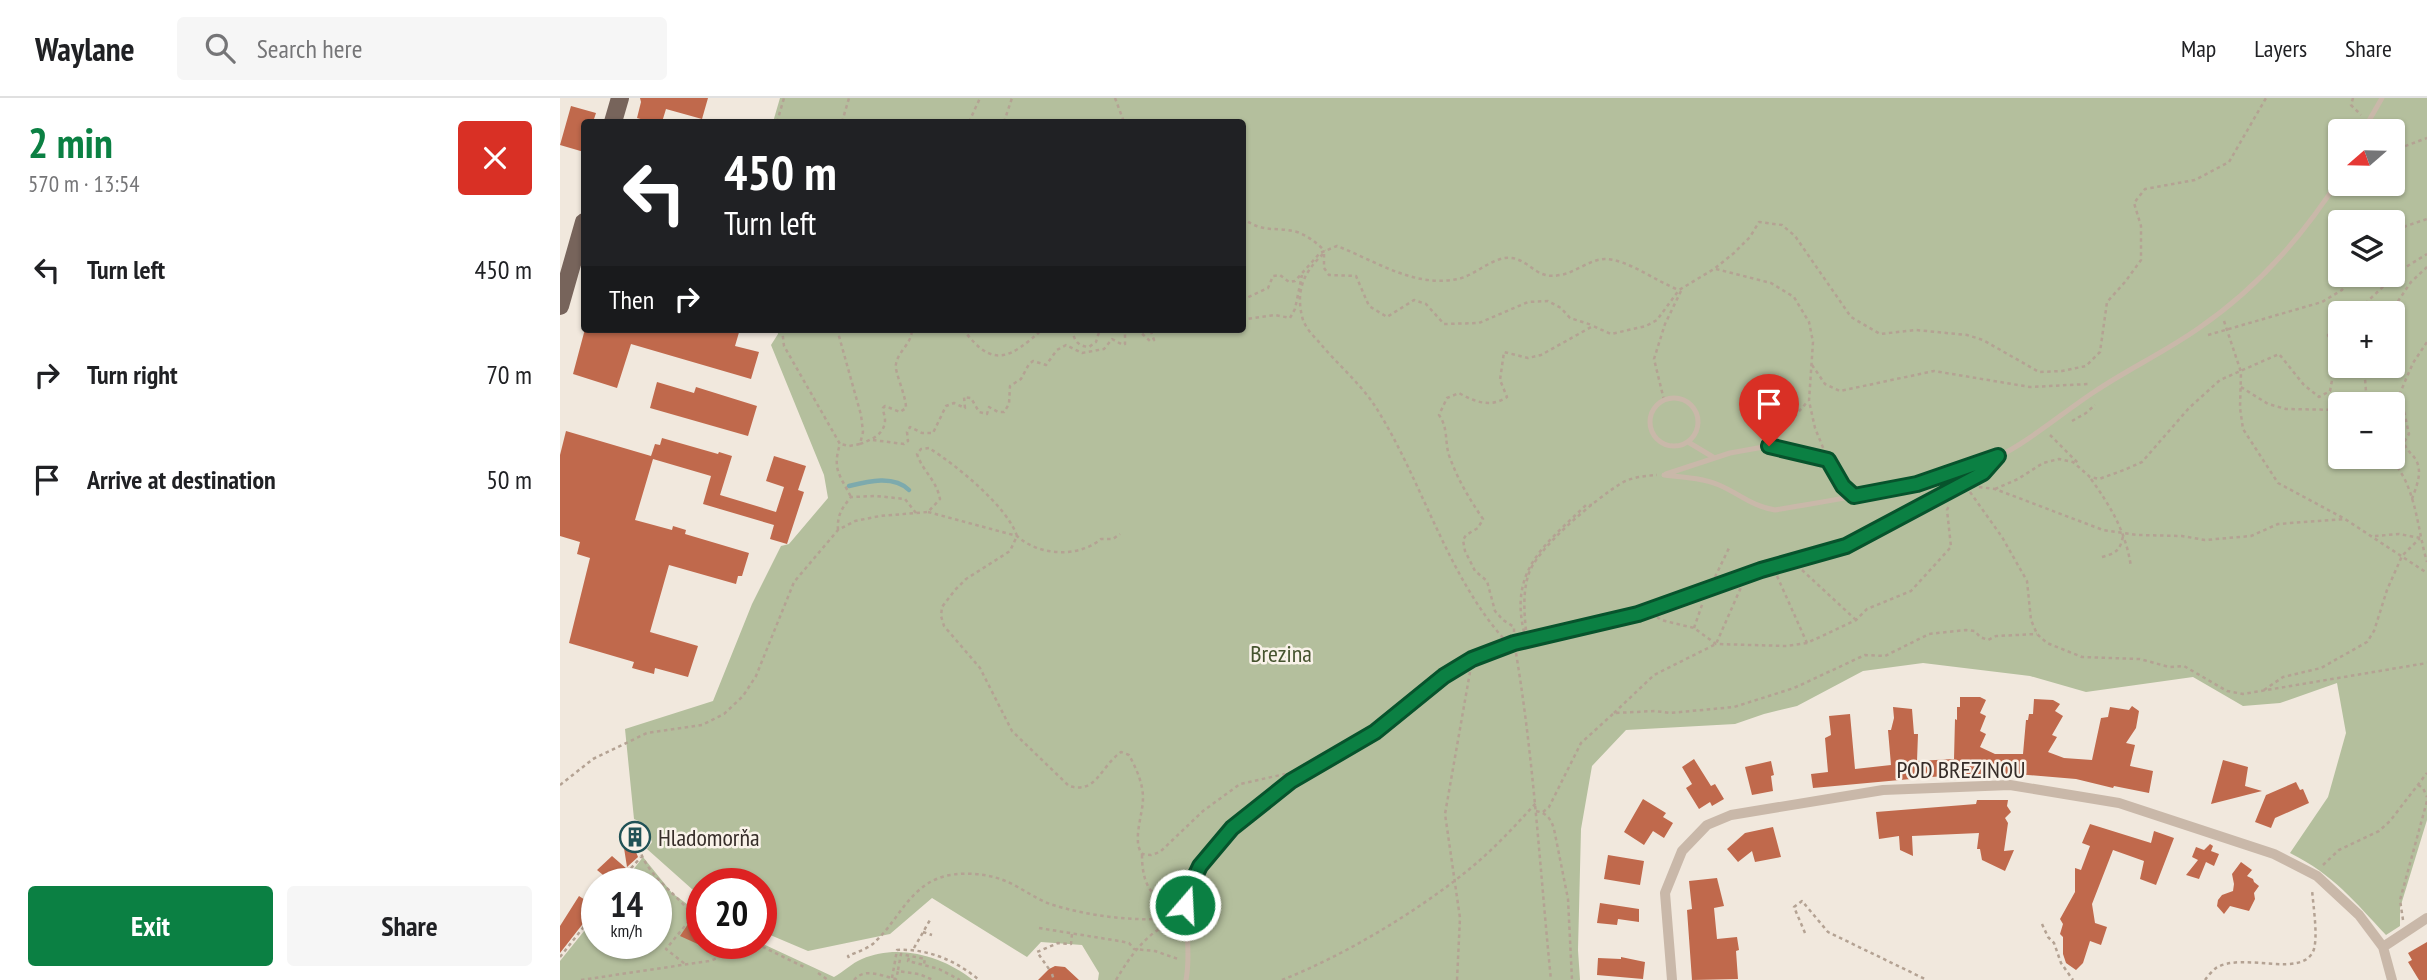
<!DOCTYPE html>
<html lang="en">
<head>
<meta charset="utf-8">
<style>
	:root { --surface:#fff; --page:#f6f6f6; --text:#202124; --muted:#757577; --line:#e0e0e0; --accent:#0b8043 }
	body { margin:0; font-family:"PT Sans Narrow",sans-serif; background:var(--page); color:var(--text); height:100vh; display:flex; flex-direction:column; font-size:26px; white-space:nowrap }
	* { box-sizing:border-box; margin:0 }
	p { font-size:23px; color:var(--muted) }
	.icon { flex:none; width:38px; height:38px; fill:none; stroke:currentColor; stroke-width:2; stroke-linecap:round; stroke-linejoin:round }
	.map { position:relative; flex:1; overflow:hidden }
	.details { display:flex; flex-direction:column; background:var(--surface); width:560px }
	.details>* { flex:none }
	.guide { position:absolute; left:21px; top:21px; width:665px; height:214px; border-radius:7px; box-shadow:0 2px 5px #0004; background:#202124; color:#fff; overflow:hidden }
	.needle { width:46px; rotate:250deg }
	.tools { position:absolute; left:1768px; top:21px; display:grid; gap:14px }
	.tools a { display:grid; place-items:center; width:77px; height:77px; border-radius:7px; background:var(--surface); box-shadow:0 2px 5px #0004; font-size:35px }
	.speed { position:absolute; left:21px; top:770px; display:flex; gap:14px; font-size:35px; font-weight:700; text-align:center }
	.speed>* { display:grid; place-content:center; width:91px; height:91px; border-radius:50%; background:var(--surface); box-shadow:0 2px 5px #0004; line-height:1 }
	.speed small { font-size:18px; font-weight:400 }
	.speed .limit { border:10px solid #d22; background:#fff; color:#111 }
	.pin { position:absolute; display:grid; place-items:center; width:60px; height:60px; color:#fff; margin:-72px -30px; border-radius:50% 50% 50% 0; rotate:-45deg; box-shadow:0 0 7px #0007 }
	.pin .icon { rotate:45deg }
	.me { position:absolute; width:77px; margin:-38px; rotate:19deg; stroke-linejoin:round; filter:drop-shadow(0 0 5px #0008) }
	.turn { display:flex; align-items:center; gap:24px; height:147px; padding:0 28px; font-size:32px }
	.turn .icon { width:91px; height:91px; stroke-width:2.5 }
	.turn b { display:block; font-size:49px; line-height:60px }
	.then { display:flex; align-items:center; height:66px; padding:0 28px; background:#0003; gap:14px; font-size:26px }
	.round { display:grid; place-items:center; flex:none; width:74px; height:74px; border-radius:7px; background:var(--page) }
	.overview { display:flex; align-items:center; justify-content:space-between; height:119px; padding:0 28px }
	h1 { font-size:42px; font-weight:800; line-height:52px; color:var(--accent) }
	.button { display:flex; gap:14px; margin-top:auto; padding:14px 28px }
	.button a { flex:1; height:80px; border-radius:7px; background:var(--accent); color:#fff; font-size:28px; font-weight:800; line-height:80px; text-align:center }
	.button a+a { background:var(--page); color:var(--text) }
	ul { padding:0; list-style:none }
	li { display:flex; align-items:center; gap:21px; height:105px; padding:0 28px }
	li div { flex:1 }
	li b { display:block; font-size:26px }
	li em { font-style:normal }
	header { display:flex; align-items:center; gap:42px; box-sizing:border-box; height:98px; padding:0 35px; background:var(--surface); border-bottom:2px solid var(--line) }
	header strong { font-size:33px }
	nav { display:flex; gap:38px; margin-inline-start:auto; font-size:24px }
	.search { width:490px; height:63px; background:var(--page); display:flex; align-items:center; gap:18px; box-sizing:border-box; padding:0 24px; border-radius:7px; color:var(--muted); font-size:26px }
	main { display:flex; flex:1; min-height:0 }
	.map>svg:first-child { display:block }
</style>
</head>
<body>
<header>
<strong>Waylane</strong>
<div class="search"><svg class="icon" aria-label="search" viewBox="0 0 24 24"><circle cx="10" cy="10" r="6"/><path d="M15 15l6 6"/></svg>Search here</div>
<nav><a>Map</a><a>Layers</a><a>Share</a></nav>
</header>
<main>
<section class="details">
<div class="overview"><div><h1>2 min</h1><p>570 m · 13:54</p></div><a class="round" style="background:#d93025;color:#fff"><svg class="icon" aria-label="close" viewBox="0 0 24 24"><path d="M6 6l12 12M18 6L6 18"/></svg></a></div>
<ul>
<li><svg class="icon" aria-label="left" viewBox="0 0 24 24"><path d="M17 20v-9H6M10 6l-5 5 5 5"/></svg><div><b>Turn left</b></div><em>450 m</em></li>
<li><svg class="icon" aria-label="right" viewBox="0 0 24 24"><path d="M7 20v-9h11M14 6l5 5-5 5"/></svg><div><b>Turn right</b></div><em>70 m</em></li>
<li><svg class="icon" aria-label="arrive" viewBox="0 0 24 24"><path d="M6 21V4h12l-3 4 3 4H6"/></svg><div><b>Arrive at destination</b></div><em>50 m</em></li>
</ul>
<div class="button"><a>Exit</a><a>Share</a></div>
</section>
<div class="map">
<svg width="1867" height="882" viewBox="0 0 1867 882">
	<rect width="100%" height="100%" fill="#f1e8dd"/>
	<path fill="#b4bf9d" fill-rule="evenodd" d="M 220,0 L 1867,0 L 1867,722 L 1840,810 L 1840,828 L 1826,837 C 1794,803 1774,777 1730,755 L 1768,699 L 1786,635 L 1777,585 L 1720,605 L 1683,608 L 1633,579 L 1526,594 L 1470,578 L 1363,565 L 1303,573 L 1237,608 L 1204,616 L 1175,626 L 1066,632 L 1032,668 L 1021,731 L 1018,852 L 1020,882 L 538,882 L 539,875 L 522,847 L 481,844 L 467,859 L 372,800 L 330,836 L 248,853 L 201,833 L 201,786 L 142,786 L 142,800 L 87,751 L 92,744 L 85,726 L 74,721 L 65,631 L 153,603 L 192,506 L 221,448 L 229,446 L 268,400 L 264,377 L 211,247 L 218,236 L 217,231 L 682,231 L 682,24 L 213,24 ZM 1780,33 L 1832,33 L 1832,86 L 1780,86 ZM 1780,124 L 1832,124 L 1832,177 L 1780,177 ZM 1780,215 L 1832,215 L 1832,268 L 1780,268 ZM 1780,306 L 1832,306 L 1832,359 L 1780,359 Z
		M 83,759 L 112,795 L 142,817 L 142,845 L 201,845 L 274,879 C 283,874 292,865 302,861 C 338,845 383,858 413,882 L 0,882 L 0,863 L 37,817 L 37,845 L 96,845 L 96,786 L 62,786 Z"/>
	<g fill="none" stroke-linecap="round" stroke-linejoin="round">
		<path stroke="#7daaad" stroke-width="4.5" d="M 289,388 C 309,383 334,377 349,392"/>
	</g>
	<path fill="#c0694c" d="M 80,0 L 148,0 L 142,21 L 106,11 L 102,24 L 91,24 L 77,20 L 81,4 Z
		M 11,8 L 36,15 L 33,24 L 24,24 L 24,54 L 0,47 Z
		M 25,231 L 180,231 L 175,248 L 199,254 L 191,281 L 71,246 L 57,290 L 13,276 Z
		M 97,284 L 134,295 L 136,289 L 197,308 L 188,338 L 90,310 Z
		M 6,333 L 91,358 L 95,346 L 100,347 L 102,340 L 158,356 L 159,354 L 172,358 L 160,397 L 216,414 L 224,389 L 206,383 L 214,358 L 246,368 L 238,392 L 244,394 L 227,446 L 210,441 L 214,427 L 143,406 L 151,378 L 93,361 L 75,422 L 112,432 L 113,428 L 126,432 L 125,436 L 189,455 L 182,478 L 178,478 L 176,486 L 109,467 L 90,534 L 138,548 L 128,579 L 95,570 L 94,576 L 72,570 L 74,564 L 9,545 L 30,460 L 17,456 L 20,444 L 0,438 L 0,357 Z
		M 1400,599 L 1420,599 L 1426,602 L 1420,615 L 1426,618 L 1420,633 L 1426,636 L 1420,649 L 1435,656 L 1463,656 L 1466,622 L 1468,622 L 1469,616 L 1473,616 L 1474,601 L 1493,602 L 1500,606 L 1495,613 L 1503,618 L 1492,637 L 1497,639 L 1488,654 L 1504,660 L 1532,662 L 1541,620 L 1548,619 L 1550,609 L 1569,612 L 1572,608 L 1579,613 L 1576,630 L 1566,645 L 1575,647 L 1570,668 L 1593,673 L 1589,695 L 1554,688 L 1553,690 L 1516,681 L 1456,676 L 1394,677 L 1253,690 L 1251,676 L 1268,674 L 1265,640 L 1271,637 L 1269,618 L 1290,616 L 1295,671 L 1331,667 L 1328,632 L 1331,632 L 1334,620 L 1333,609 L 1352,611 L 1354,636 L 1358,636 L 1357,663 L 1394,661 L 1395,621 L 1397,622 L 1397,609 L 1400,609 Z
		M 1134,661 L 1151,688 L 1155,686 L 1164,701 L 1152,708 L 1150,704 L 1139,711 L 1126,690 L 1132,686 L 1122,669 Z
		M 1663,662 L 1688,669 L 1685,688 L 1702,693 L 1651,706 Z
		M 1211,663 L 1214,677 L 1211,678 L 1213,693 L 1192,697 L 1185,669 Z
		M 1736,684 L 1740,692 L 1743,691 L 1749,705 L 1715,720 L 1711,730 L 1695,724 L 1706,697 Z
		M 1083,701 L 1106,715 L 1103,719 L 1113,725 L 1104,740 L 1093,733 L 1084,747 L 1064,734 Z
		M 1417,702 L 1448,702 L 1447,708 L 1451,714 L 1445,720 L 1448,725 L 1444,753 L 1454,752 L 1445,773 L 1422,762 L 1420,751 L 1417,751 L 1419,735 L 1352,738 L 1353,758 L 1340,752 L 1339,738 L 1319,741 L 1316,714 L 1416,706 Z
		M 1530,726 L 1591,745 L 1594,733 L 1614,740 L 1596,787 L 1580,781 L 1584,763 L 1553,752 L 1532,806 L 1535,825 L 1547,829 L 1541,847 L 1530,843 L 1523,865 L 1516,872 L 1506,865 L 1503,856 L 1503,839 L 1500,836 L 1503,826 L 1500,821 L 1515,794 L 1515,770 L 1521,772 L 1530,748 L 1522,745 Z
		M 71,727 L 83,730 L 87,741 L 76,754 L 78,759 L 67,769 L 61,731 L 64,733 Z
		M 1213,729 L 1221,759 L 1195,764 L 1192,753 L 1178,764 L 1167,751 L 1185,735 Z
		M 1650,746 L 1653,748 L 1651,753 L 1659,756 L 1654,768 L 1646,764 L 1639,781 L 1626,777 L 1638,762 L 1632,759 L 1636,749 L 1644,752 Z
		M 1048,757 L 1084,763 L 1080,787 L 1044,781 Z
		M 52,758 L 67,771 L 54,786 L 37,772 Z
		M 1681,764 L 1692,772 L 1687,778 L 1693,781 L 1694,784 L 1699,788 L 1694,795 L 1695,801 L 1689,813 L 1670,808 L 1664,816 L 1657,808 L 1658,802 L 1662,797 L 1673,793 L 1674,786 L 1672,776 Z
		M 1157,780 L 1164,808 L 1154,810 L 1157,841 L 1177,839 L 1179,852 L 1176,853 L 1178,881 L 1132,882 L 1127,812 L 1132,811 L 1129,783 Z
		M 19,798 L 36,809 L 0,855 L 0,828 Z
		M 142,805 L 142,848 L 120,838 Z
		M 1040,805 L 1079,811 L 1079,824 L 1058,821 L 1057,827 L 1037,825 Z
		M 1867,844 L 1867,882 L 1859,882 L 1848,864 L 1852,862 L 1848,855 Z
		M 1061,859 L 1085,864 L 1083,881 L 1037,877 L 1038,860 L 1061,861 Z
		M 495,868 L 505,869 L 519,882 L 478,882 L 489,871 Z"/>
	<g fill="none" stroke-linecap="round" stroke-linejoin="round">
		<path stroke="#b4a293" stroke-width="2.5" stroke-dasharray="3.5 3.5" stroke-linecap="butt" d="M 555,0 L 564,24
			M 1793,0 L 1791,7 L 1801,17
			M 217,24 L 224,0
			M 282,24 L 289,0
			M 409,24 L 420,0
			M 444,24 L 452,0
			M 1832,53 L 1867,40
			M 682,120 C 705,136 714,128 737,134 C 748,138 757,145 765,153
			M 1832,137 L 1846,128 L 1867,121
			M 763,156 C 743,175 735,194 743,222 C 746,230 753,238 759,244 C 776,265 800,285 815,308 C 861,380 886,475 943,540
			M 764,156 L 764,170 L 769,177 L 796,178 L 809,208 L 827,219 L 854,202 L 866,206 L 884,226 L 919,225 L 968,204 L 988,203 L 1001,210 L 1010,220 L 1032,227
			M 1156,171 L 1211,185 L 1234,199 L 1249,224 L 1253,244 L 1249,303 L 1255,330 L 1264,352
			M 682,202 L 708,190 L 713,178 L 720,177 L 729,184 L 735,183 L 760,155 L 777,148 C 816,163 854,190 898,181 C 916,177 935,157 952,160 C 971,163 976,182 1000,177 C 1015,175 1030,161 1045,161 C 1067,161 1097,184 1119,192
			M 1795,215 L 1841,172 L 1867,156
			M 1830,215 L 1851,184 L 1867,169
			M 682,219 L 687,221 L 715,217 L 730,220 L 735,211 L 742,177
			M 1664,223 L 1681,274 L 1680,310 L 1683,331 L 1718,385 L 1785,421 L 1867,475
			M 222,231 L 224,248 L 280,346 C 272,372 280,377 291,399
			M 277,231 L 301,317 L 303,334 L 300,346 L 289,348 L 280,346
			M 403,231 C 433,272 450,260 483,231
			M 419,231 L 428,231
			M 512,231 C 514,242 517,248 529,249 L 536,244 L 540,231
			M 577,231 L 590,243 L 594,242 L 590,231
			M 1648,237 L 1762,204 L 1782,192 L 1794,177
			M 1252,267 L 1265,286 L 1280,293 L 1374,273 L 1470,289 L 1528,286
			M 1804,268 L 1807,306
			M 1681,289 L 1708,306 L 1726,311 L 1780,312
			M 1104,302 L 1094,261 L 1105,226 L 1121,193
			M 1512,323 L 1526,315 L 1535,307
			M 1490,337 L 1518,365
			M 1216,340 L 1248,303
			M 313,342 L 344,346 L 348,343 L 347,334 L 350,329 L 362,335 L 373,335 L 386,308 L 394,305 L 405,310 L 404,299 L 411,300 L 419,314 L 427,316 L 429,309 L 438,314 L 444,314 L 449,306 L 450,288 L 461,281 L 469,266 L 473,263 L 486,267 L 497,252 L 506,247 L 522,255 L 544,251 L 552,241 L 563,247 L 565,246 L 565,231
			M 300,346 C 311,342 325,336 325,322 C 325,318 323,314 323,310 L 325,308 L 340,314 L 346,310 C 346,297 334,273 336,266 C 338,253 352,246 352,231
			M 1828,359 C 1856,383 1857,431 1867,464
			M 1531,381 C 1551,409 1566,434 1571,469
			M 1419,389 L 1435,391 L 1543,432 L 1578,437 L 1622,438 L 1645,442 L 1691,438 L 1718,426 L 1785,421
			M 1435,391 L 1458,381 L 1483,365 L 1499,361 L 1513,364 L 1530,379 L 1539,381 L 1564,372 L 1582,364 L 1629,310 L 1660,282 L 1719,256 L 1744,287 L 1759,299 L 1770,293 L 1776,260 L 1768,237 L 1780,228
			M 1410,394 L 1442,439 L 1467,483 L 1471,522 L 1477,536 L 1487,545 L 1522,559 L 1580,561 L 1609,569 L 1624,568 L 1667,593 L 1683,596 L 1867,565
			M 1852,401 C 1856,389 1863,375 1856,362 C 1852,355 1846,353 1844,344 L 1849,336 L 1840,295 L 1853,265 L 1867,244
			M 368,414 L 457,438 C 479,458 518,460 541,441 L 553,441 L 560,436
			M 278,432 C 277,417 282,410 291,399 L 316,398 L 345,401 L 356,415
			M 1815,438 L 1839,436 L 1860,440
			M 1542,459 C 1556,455 1560,453 1563,438
			M 1242,472 L 1296,522
			M 1217,478 L 1247,545
			M 1155,479 L 1169,450
			M 1097,519 L 1101,522 L 1134,530 L 1156,546 L 1227,548 L 1247,545 L 1296,522 L 1307,511 L 1351,493 L 1391,449 L 1387,412 L 1390,406
			M 1134,530 L 1143,504
			M 966,532 C 964,514 963,495 968,478 C 975,451 1036,401 1060,386 C 1071,379 1084,378 1097,377
			M 954,534 L 954,529 L 943,522 L 935,513 L 927,483 L 915,473 L 905,453 L 903,442 L 906,437 L 918,430 L 923,421 C 910,402 898,382 890,360 C 884,345 889,331 879,317 L 887,300 L 899,295 C 915,304 931,310 947,299 L 940,282 L 944,254 L 968,260 L 981,257 L 1033,228 L 1051,236 L 1086,228 L 1097,222 L 1119,192 L 1154,171 L 1174,155 L 1190,139 L 1199,124 L 1222,127 L 1235,138 L 1291,219 L 1320,236 L 1356,232 L 1407,237 L 1423,242 L 1479,274 L 1502,273 L 1526,268 L 1540,254 L 1547,204 L 1565,184 L 1581,162 L 1581,128 L 1574,105 L 1585,91 L 1635,82 L 1669,64 L 1706,0
			M 964,534 C 949,471 986,446 1026,407 L 1032,407
			M 956,555 C 974,663 980,773 991,882
			M 1704,592 L 1723,579 L 1761,570 L 1807,544 L 1814,533 L 1827,492 L 1842,458 L 1860,440
			M 1054,615 L 1094,577 L 1156,546 L 1182,487
			M 0,687 L 33,661 L 87,635 L 142,627 L 164,616 L 183,598 L 196,578 L 234,484 L 278,432 L 295,423 L 320,418 L 368,414 L 380,401 C 376,381 363,374 357,356 L 361,351 L 369,350 C 396,367 447,408 457,438 L 450,453 L 406,481 L 395,492 L 382,509 L 381,518 L 384,528 L 420,570 L 452,633 L 509,688 C 537,696 540,669 561,654 L 569,657 C 576,670 583,685 583,700 C 583,717 572,742 582,756 L 591,757 L 600,754 L 643,713 L 680,686 L 725,676
			M 1858,687 L 1863,690 L 1867,699
			M 976,713 C 987,715 991,721 994,731 L 1008,801 L 1012,882
			M 983,714 L 989,709 L 1021,645 L 1054,615 L 1095,613 L 1110,615 L 1174,609 L 1234,590 L 1305,557 L 1325,558 L 1369,536 L 1406,532 L 1415,533 L 1420,539 L 1428,542 L 1436,538 L 1477,536
			M 79,750 C 87,777 113,793 129,813 L 129,823 L 106,851 L 125,866
			M 582,757 C 582,782 589,804 619,807
			M 1763,767 L 1779,752 L 1819,733 L 1830,723 L 1867,675
			M 57,786 L 81,759
			M 1843,822 L 1840,802 L 1867,703
			M 1482,826 L 1488,839 L 1494,845 L 1501,865 L 1513,882
			M 479,830 L 559,843 L 569,845 L 574,851 L 595,853 L 618,861
			M 363,834 L 372,837
			M 1245,835 L 1234,809 L 1242,803 L 1268,834 L 1367,882
			M 189,845 L 203,849 L 246,870
			M 354,850 L 370,822
			M 0,859 L 37,812
			M 289,860 L 288,858 C 297,854 310,850 316,843 C 338,822 349,791 379,780 C 397,773 425,775 443,782 C 459,788 474,800 490,806 C 527,818 580,825 617,819
			M 349,860 L 348,863 L 379,871 L 400,882
			M 489,871 L 477,854 L 498,845 L 511,846 L 512,836
			M 338,872 L 341,856 L 365,861 L 364,866
			M 258,875 L 268,882
			M 492,876 L 494,882
			M 332,880 L 337,852 C 367,850 397,863 419,882
			M 21,882 L 149,863 C 163,860 165,849 177,845
			M 294,882 C 305,869 321,878 336,881 L 338,873 L 359,876 L 373,882
			M 556,882 C 572,855 588,833 618,821
			M 722,882 C 783,858 855,815 907,773 C 932,753 954,729 976,705
			M 897,882 L 900,820 L 885,716 L 910,574
			M 1645,882 C 1648,878 1652,873 1656,870 C 1683,853 1744,882 1754,851 C 1758,836 1753,807 1752,791"/>
		<path stroke="#c9b8a9" stroke-width="5" d="M 1803,33 L 1822,0
			M1090 324a24 24 0 1 1 48 0a24 24 0 1 1-48 0Z
			M 1128,344 L 1153,359
			M 1106,376 L 1170,355 L 1209,348 L 1268,362 L 1283,388 L 1294,398
			M 1104,377 C 1122,379 1142,380 1159,387 C 1180,396 1191,408 1215,412 C 1290,399 1366,389 1437,359 C 1467,345 1505,313 1534,294 C 1568,271 1605,254 1639,230 C 1696,191 1743,138 1780,80
			M 626,882 C 634,840 615,810 640,769 C 673,713 742,677 796,645 C 837,621 869,582 912,561 C 963,537 1022,531 1076,516 C 1118,504 1159,486 1201,472 C 1229,463 1260,460 1287,447 C 1333,426 1379,400 1423,375 L 1438,358"/>
		<path stroke="#c9b8a9" stroke-width="10" d="M 1823,849 L 1867,820
			M 1112,882 L 1105,795 L 1122,753 L 1147,727 L 1171,717 L 1323,692 L 1450,687 L 1559,705 L 1714,756 L 1757,778 L 1799,817 L 1823,849 L 1832,882"/>
		<path stroke="#77645b" stroke-width="18" d="M 53,24 L 60,0
			M 0,208 L 24,124"/>
	</g>
	<g fill="none" stroke-linecap="round" stroke-linejoin="round">
		<g stroke="#07532c" stroke-width="18">
			<path id="route" d="M 625,807 L 631,787 L 640,768 L 672,730 L 731,683 L 815,634 L 884,578 L 912,561 L 954,545 L 1078,516 L 1201,472 L 1286,448 L 1423,375 L 1438,358 L 1357,386 L 1294,398 L 1283,388 L 1268,362 L 1209,348"/>
		</g>
		<use href="#route" stroke="#0b8043" stroke-width="12"/>
	</g>
	<defs>
		<g id="building-ring" transform="scale(1.575)"><circle r="9.5" fill="#f9f2e9" stroke="#205256" stroke-width="1.5"/><path d="M-4-6H4V6H1V3H-1V6H-4ZM-2.5-4.3h1.7v1.8h-1.7ZM.8-4.3h1.7v1.8H.8ZM-2.5-1h1.7V.8h-1.7ZM.8-1h1.7V.8H.8Z" fill="#205256"/></g>
	</defs>
	<g fill-rule="evenodd">
		<use href="#building-ring" x="75" y="739"/>
	</g>
	<g text-anchor="middle" dominant-baseline="central" stroke-width="5" stroke-linejoin="round" paint-order="stroke">
		<g font-size="24" fill="#45532e" stroke="#f9f2e9">
			<text x="721" y="555">Brezina</text>
		</g>
		<g font-size="24" fill="#362d29" stroke="#f9f2e9">
			<text x="1401" y="671">POD BREZINOU</text>
		</g>
		<g font-size="24" fill="#362d29" stroke="#f9f2e9" text-anchor="start">
			<text x="98" y="739">Hladomorňa</text>
		</g>
	</g>
</svg>
<div class="tools">
<a><svg class="needle" viewBox="-14 -14 28 28"><path d="M0-13l5 13h-10z" fill="#e53935"/><path d="M0 13l5-13h-10z" fill="#757577"/></svg></a>
<a><svg class="icon" aria-label="layers" viewBox="0 0 24 24"><path d="M12 4l9 5-9 5-9-5zM3 14l9 5 9-5"/></svg></a>
<a>+</a>
<a>−</a>
</div>
<div class="speed"><div>14<small>km/h</small></div><div class="limit">20</div></div>
<div class="pin" style="left:1209px;top:348px;background:#d93025"><svg class="icon" aria-label="arrive" viewBox="0 0 24 24"><path d="M6 21V4h12l-3 4 3 4H6"/></svg></div>
<svg class="me" style="left:625px;top:807px" viewBox="-20 -20 40 40"><circle r="17" fill="#0b8043" stroke="#fff" stroke-width="3"/><path d="M0-11L8 9 0 5-8 9z" fill="#fff"/></svg>
<div class="guide">
<div class="turn"><svg class="icon" aria-label="left" viewBox="0 0 24 24"><path d="M17 20v-9H6M10 6l-5 5 5 5"/></svg><div><b>450 m</b>Turn left</div></div>
<div class="then">Then<svg class="icon" aria-label="right" viewBox="0 0 24 24"><path d="M7 20v-9h11M14 6l5 5-5 5"/></svg></div>
</div>
</div>
</main>
</body>
</html>
